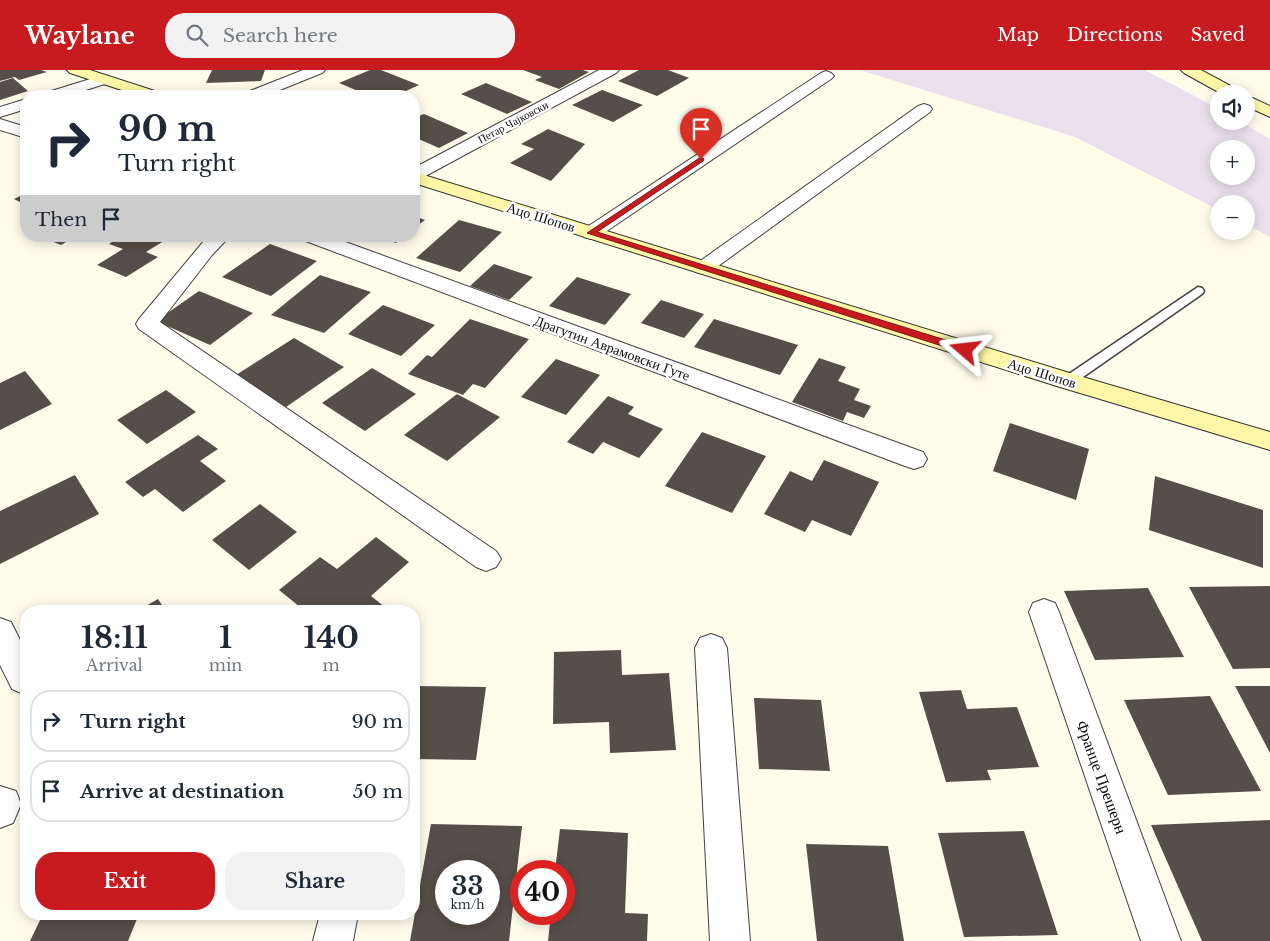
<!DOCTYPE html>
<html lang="en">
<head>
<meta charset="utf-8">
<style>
	:root { --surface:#fff; --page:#f2f2f3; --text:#1f2937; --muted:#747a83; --line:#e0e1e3; --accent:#c71b20 }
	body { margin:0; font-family:"Libre Baskerville",serif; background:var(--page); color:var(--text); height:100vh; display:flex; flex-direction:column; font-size:19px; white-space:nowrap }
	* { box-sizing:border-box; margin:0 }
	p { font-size:16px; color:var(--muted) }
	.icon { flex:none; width:28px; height:28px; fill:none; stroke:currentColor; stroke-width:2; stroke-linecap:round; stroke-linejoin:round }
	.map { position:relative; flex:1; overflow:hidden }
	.side { position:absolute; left:20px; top:535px; width:400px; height:315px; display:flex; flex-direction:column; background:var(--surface); border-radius:20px; box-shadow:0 2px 12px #0003 }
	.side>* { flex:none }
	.banner { position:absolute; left:20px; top:20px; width:400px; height:152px; border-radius:20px; box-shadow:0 2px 12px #0003; background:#fff; color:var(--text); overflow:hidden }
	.buttons { position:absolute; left:1210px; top:15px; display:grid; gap:10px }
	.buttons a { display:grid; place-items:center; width:45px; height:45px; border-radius:50%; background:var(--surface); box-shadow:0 2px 12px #0003; font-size:25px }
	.speed { position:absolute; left:435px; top:790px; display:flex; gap:10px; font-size:25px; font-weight:700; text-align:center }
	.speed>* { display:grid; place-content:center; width:65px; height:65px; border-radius:50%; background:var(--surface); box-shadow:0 2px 12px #0003; line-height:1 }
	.speed small { font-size:12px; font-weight:400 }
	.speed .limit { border:8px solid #d22; background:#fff; color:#111 }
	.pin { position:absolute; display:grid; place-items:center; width:42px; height:42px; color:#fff; margin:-51px -21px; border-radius:50% 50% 50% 0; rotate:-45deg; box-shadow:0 0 5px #0007 }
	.pin .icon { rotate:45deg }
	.me { position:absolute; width:55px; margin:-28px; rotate:287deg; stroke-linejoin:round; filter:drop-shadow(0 0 4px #0008) }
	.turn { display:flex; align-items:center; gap:18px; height:105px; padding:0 15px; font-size:22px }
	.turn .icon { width:65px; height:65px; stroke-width:2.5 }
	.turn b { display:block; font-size:35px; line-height:42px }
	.then { display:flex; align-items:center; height:48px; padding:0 15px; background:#0003; gap:10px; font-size:19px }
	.eta { display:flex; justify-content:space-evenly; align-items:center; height:85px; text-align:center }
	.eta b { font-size:30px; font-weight:800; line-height:35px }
	.primary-button { display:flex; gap:10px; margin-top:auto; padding:10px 15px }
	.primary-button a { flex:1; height:58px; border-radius:20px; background:var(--accent); color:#fff; font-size:20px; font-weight:800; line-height:58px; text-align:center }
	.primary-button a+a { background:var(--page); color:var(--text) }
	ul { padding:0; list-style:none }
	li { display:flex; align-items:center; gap:15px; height:62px; margin:0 10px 8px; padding:0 5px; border:2px solid var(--line); border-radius:20px }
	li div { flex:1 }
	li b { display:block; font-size:19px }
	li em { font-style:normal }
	header { display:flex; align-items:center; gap:30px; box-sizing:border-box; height:70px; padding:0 25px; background:var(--accent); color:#fff }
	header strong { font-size:24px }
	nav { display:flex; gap:28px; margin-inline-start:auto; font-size:18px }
	.search { width:350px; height:45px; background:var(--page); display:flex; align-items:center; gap:12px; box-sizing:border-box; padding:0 18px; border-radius:20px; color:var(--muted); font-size:19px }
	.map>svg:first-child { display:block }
</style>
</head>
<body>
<header>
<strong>Waylane</strong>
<div class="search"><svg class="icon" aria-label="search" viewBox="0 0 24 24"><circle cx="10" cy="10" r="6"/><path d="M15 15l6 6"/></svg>Search here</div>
<nav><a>Map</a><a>Directions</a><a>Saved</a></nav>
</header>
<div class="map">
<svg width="1270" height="871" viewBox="0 0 1270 871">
	<rect width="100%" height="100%" fill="#fffcec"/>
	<path fill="#ebe0ec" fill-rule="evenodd" d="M 860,0 L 1145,0 L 1219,39 L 1219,51 L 1239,51 L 1270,69 L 1270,167 L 1246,154 L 1246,134 L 1219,134 L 1219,140 L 1075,67 ZM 1219,79 L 1246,79 L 1246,106 L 1219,106 Z"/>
	<path fill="#564e48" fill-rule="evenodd" d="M 0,0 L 41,0 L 47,2 L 19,10 L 15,7 L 0,11 Z
		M 212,0 L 265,0 L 261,11 L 206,13 Z
		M 370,0 L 381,0 L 419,15 L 395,26 L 370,26 L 339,13 Z
		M 523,0 L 583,0 L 589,2 L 559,19 L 535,10 L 542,7 Z
		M 639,0 L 668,0 L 689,8 L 657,26 L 618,11 Z
		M 13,8 L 28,21 L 0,30 L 0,12 Z
		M 486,13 L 532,32 L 507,44 L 461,24 Z
		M 602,20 L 643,35 L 613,52 L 572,35 Z
		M 424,44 L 468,63 L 439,78 L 414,67 L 414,48 Z
		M 548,59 L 585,74 L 551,111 L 510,93 L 534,79 L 521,74 Z
		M 26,123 L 26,135 L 14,129 Z
		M 414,146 L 425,150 L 414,158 Z
		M 459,150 L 502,162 L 460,202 L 416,188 Z
		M 39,166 L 76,166 L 61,175 Z
		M 121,166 L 172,166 L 146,182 L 158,187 L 126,207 L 97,195 L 123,179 L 109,174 Z
		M 376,166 L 404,166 L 396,173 Z
		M 270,174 L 317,191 L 271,226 L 222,207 Z
		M 494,194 L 533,207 L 509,230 L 470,216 Z
		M 320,205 L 371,222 L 324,263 L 271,245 Z
		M 577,207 L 631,224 L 605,255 L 549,236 Z
		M 199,221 L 253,243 L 210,275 L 156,251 Z
		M 661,230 L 704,244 L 684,268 L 641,253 Z
		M 383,235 L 435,255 L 401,286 L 348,264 Z
		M 470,249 L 529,269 L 485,318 L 473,314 L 463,325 L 408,304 L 427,285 L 432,287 Z
		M 714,249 L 798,275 L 780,305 L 694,277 Z
		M 294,268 L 344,297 L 286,337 L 236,305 Z
		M 819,288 L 846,297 L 838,311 L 860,319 L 854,330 L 871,336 L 864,348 L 847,342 L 843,351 L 792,332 Z
		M 556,289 L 600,305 L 566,345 L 521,327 Z
		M 372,298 L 416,324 L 365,361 L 322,333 Z
		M 25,301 L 52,334 L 0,360 L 0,313 Z
		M 166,320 L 196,342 L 147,374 L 117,350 Z
		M 457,324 L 500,347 L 447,391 L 404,365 Z
		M 608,326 L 634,337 L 628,344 L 663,359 L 639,388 L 603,372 L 593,384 L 567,372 Z
		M 1010,353 L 1089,379 L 1076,430 L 993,401 Z
		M 702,362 L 766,386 L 732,443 L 665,416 Z
		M 198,365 L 218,379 L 200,391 L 226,411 L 183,442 L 155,419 L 143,427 L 125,412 Z
		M 824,390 L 879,412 L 851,466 L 812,450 L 805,462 L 764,444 L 790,401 L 812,411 Z
		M 75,405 L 99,444 L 0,494 L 0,441 Z
		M 1155,406 L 1263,440 L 1263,498 L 1149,460 Z
		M 260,434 L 297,462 L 249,500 L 212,470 Z
		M 376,467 L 409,492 L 371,526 L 390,541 L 305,541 L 279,520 L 320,487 L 337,499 Z
		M 1270,516 L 1270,598 L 1233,599 L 1189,517 Z
		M 1148,518 L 1184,587 L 1095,590 L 1064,521 Z
		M 158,529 L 166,541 L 137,541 Z
		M 621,580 L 622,605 L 669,603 L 676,680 L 610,683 L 609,652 L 553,654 L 554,582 Z
		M 414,616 L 486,617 L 476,690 L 414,689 Z
		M 1235,616 L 1270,616 L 1270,683 Z
		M 961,620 L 967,639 L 1017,637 L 1039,697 L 987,700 L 991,710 L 946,712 L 919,622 Z
		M 1210,626 L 1261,721 L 1168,725 L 1124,630 Z
		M 754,628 L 821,630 L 830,701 L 759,699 Z
		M 1270,750 L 1270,871 L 1202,871 L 1151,755 Z
		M 431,754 L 522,756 L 509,871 L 410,871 ZM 446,801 L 489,801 L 489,844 L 446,844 Z
		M 560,759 L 628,763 L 625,843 L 648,844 L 647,871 L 548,871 L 551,844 L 564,844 L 564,801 L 555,801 Z
		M 1024,761 L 1058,865 L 964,867 L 938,763 Z
		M 806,774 L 888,776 L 904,871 L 817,871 Z
		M 43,844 L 139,844 L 128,871 L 30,871 Z"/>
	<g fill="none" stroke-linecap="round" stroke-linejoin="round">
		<g stroke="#404040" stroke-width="3">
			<path id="lane" d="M 1198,217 L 1202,218 L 1204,221 L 1202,224 L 1073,314 L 1063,314 L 1061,311 L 1063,308 Z"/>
		</g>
		<g stroke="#404040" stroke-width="2">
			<path id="street" d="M 303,0 L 325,0 L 322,3 L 265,26 L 243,26 L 245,23 Z
				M 599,0 L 619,0 L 616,3 L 420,109 L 414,110 L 414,98 Z
				M 826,1 L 831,3 L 834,6 L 831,9 L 598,167 L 591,169 L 584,167 L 581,163 L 584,159 L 821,3 Z
				M 103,5 L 108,7 L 111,10 L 108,13 L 67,26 L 43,26 L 45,23 Z
				M 26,29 L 26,39 L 0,47 L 0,37 Z
				M 924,34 L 930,36 L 932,39 L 930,42 L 710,202 L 703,204 L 696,202 L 693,198 L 696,194 L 918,36 Z
				M 0,49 L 26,57 L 26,68 L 0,60 Z
				M 208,166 L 230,166 L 212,185 L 160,252 L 496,481 L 501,489 L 496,497 L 486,501 L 476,497 L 139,259 L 136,254 L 139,249 Z
				M 300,166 L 329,166 L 923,382 L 927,389 L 923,396 L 914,399 L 905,396 L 303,170 Z
				M 1044,529 L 1055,533 L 1059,542 L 1181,871 L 1141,871 L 1029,542 L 1033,533 Z
				M 0,548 L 11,552 L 26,582 L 26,623 L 23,624 L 12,619 L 0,595 Z
				M 711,564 L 722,568 L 727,578 L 750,871 L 710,871 L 695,578 L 700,568 Z
				M 0,716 L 16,721 L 21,734 L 13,753 L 0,758 Z
				M 320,844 L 358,844 L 353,871 L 313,871 Z"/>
		</g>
		<g stroke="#2f2f2f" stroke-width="2">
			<path id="secondary" d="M 67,0 L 90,0 L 161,23 L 163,26 L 140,26 L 70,3 Z
				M 1181,0 L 1201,0 L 1240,21 L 1242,24 L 1222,24 L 1184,3 Z
				M 1246,25 L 1270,36 L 1270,47 L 1246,36 Z
				M 414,102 L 1076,305 L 1270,362 L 1270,380 L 1060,317 L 414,113 Z"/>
		</g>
		<use href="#lane" fill="#fff" fill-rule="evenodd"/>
		<use href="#street" fill="#fff" fill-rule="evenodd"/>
		<use href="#secondary" fill="#fff7a7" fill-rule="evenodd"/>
	</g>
	<path fill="#c71b20" stroke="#811215" d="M 701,87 L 704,89 L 703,91 L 597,162 L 968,277 L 968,282 L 961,282 L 587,163 Z"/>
	<g text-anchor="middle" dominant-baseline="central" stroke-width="5" stroke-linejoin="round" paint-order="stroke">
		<g font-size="11" fill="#0d0d0d" stroke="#fff">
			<text transform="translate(513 52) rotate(-28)">Петар Чајковски</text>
		</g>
		<g font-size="14" fill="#0d0d0d" stroke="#fff">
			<text transform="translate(541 147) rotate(17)">Ацо Шопов</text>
			<text transform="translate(612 278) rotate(20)">Драгутин Аврамовски Гуте</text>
			<text transform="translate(1042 303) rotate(17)">Ацо Шопов</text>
		</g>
		<g font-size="16" fill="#0d0d0d" stroke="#fff">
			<text transform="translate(1102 707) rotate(70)">Франце Прешерн</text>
		</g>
	</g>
</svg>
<div class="buttons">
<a><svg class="icon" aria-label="sound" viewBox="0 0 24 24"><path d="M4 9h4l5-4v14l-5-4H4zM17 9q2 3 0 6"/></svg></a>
<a>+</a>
<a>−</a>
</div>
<div class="speed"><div>33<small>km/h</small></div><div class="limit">40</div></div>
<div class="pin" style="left:701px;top:89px;background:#d93025"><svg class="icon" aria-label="arrive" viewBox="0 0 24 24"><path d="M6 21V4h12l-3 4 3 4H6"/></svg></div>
<svg class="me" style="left:965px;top:280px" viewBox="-20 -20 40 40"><path d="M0-17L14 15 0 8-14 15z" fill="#c71b20" stroke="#fff" stroke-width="4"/></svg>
<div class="banner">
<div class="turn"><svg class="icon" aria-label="right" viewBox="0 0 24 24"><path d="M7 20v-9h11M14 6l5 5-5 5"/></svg><div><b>90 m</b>Turn right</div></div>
<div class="then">Then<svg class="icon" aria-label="arrive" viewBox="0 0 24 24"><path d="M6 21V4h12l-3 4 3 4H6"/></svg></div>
</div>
<section class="side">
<div class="eta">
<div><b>18:11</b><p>Arrival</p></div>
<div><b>1</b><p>min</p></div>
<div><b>140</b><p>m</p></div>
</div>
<ul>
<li><svg class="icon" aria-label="right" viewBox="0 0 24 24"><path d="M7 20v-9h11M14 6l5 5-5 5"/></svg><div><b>Turn right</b></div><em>90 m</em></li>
<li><svg class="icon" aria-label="arrive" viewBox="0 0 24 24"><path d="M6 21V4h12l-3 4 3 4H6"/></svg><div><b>Arrive at destination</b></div><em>50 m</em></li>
</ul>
<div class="primary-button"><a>Exit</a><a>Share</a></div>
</section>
</div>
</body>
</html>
